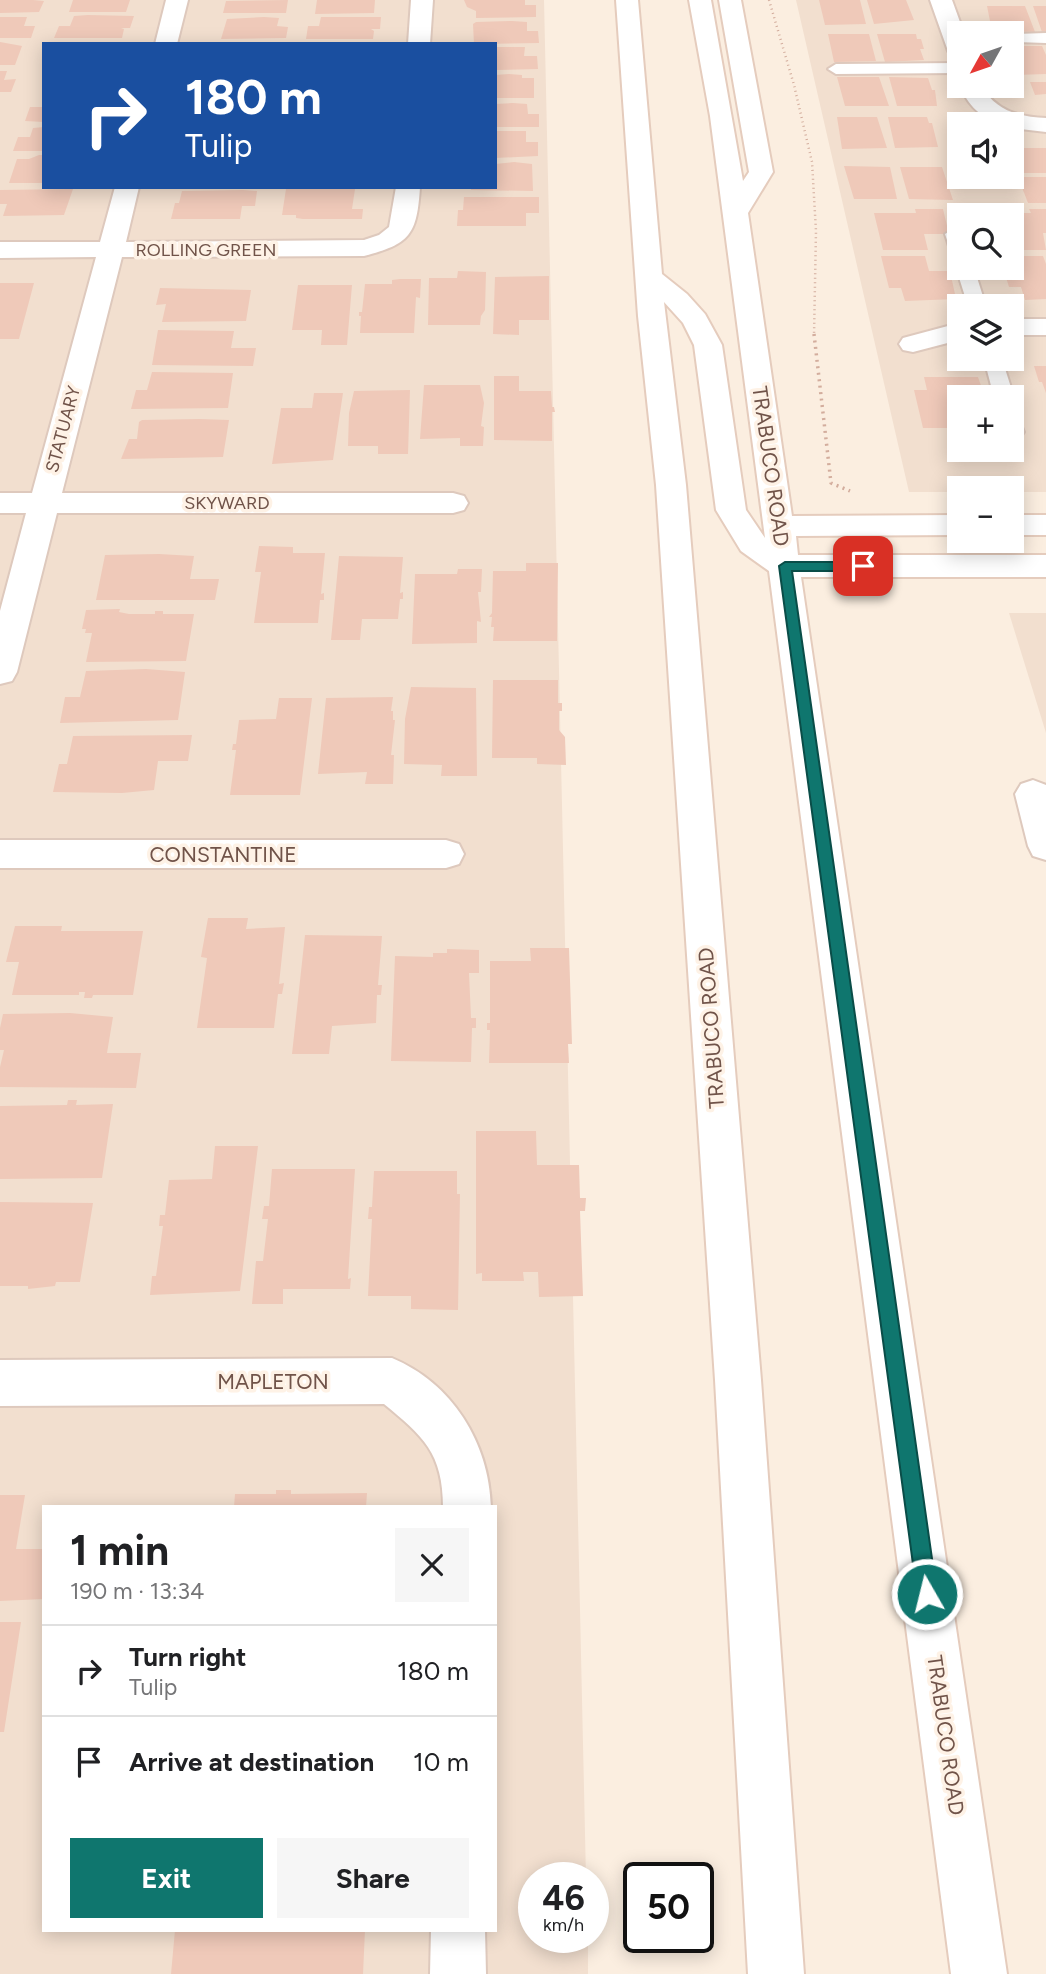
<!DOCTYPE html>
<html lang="en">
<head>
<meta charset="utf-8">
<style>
	:root { --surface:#fff; --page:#f6f6f6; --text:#202124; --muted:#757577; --line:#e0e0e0; --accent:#0f766e }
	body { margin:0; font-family:Figtree,sans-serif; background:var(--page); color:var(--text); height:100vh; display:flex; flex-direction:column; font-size:26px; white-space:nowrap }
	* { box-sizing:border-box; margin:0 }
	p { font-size:23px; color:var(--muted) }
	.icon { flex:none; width:38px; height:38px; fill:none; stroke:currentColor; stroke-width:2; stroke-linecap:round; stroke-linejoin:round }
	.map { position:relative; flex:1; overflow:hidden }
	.panel { position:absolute; left:42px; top:1505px; width:455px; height:427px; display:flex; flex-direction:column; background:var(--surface); border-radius:0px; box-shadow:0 4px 18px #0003 }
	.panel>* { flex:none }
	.banner { position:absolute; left:42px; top:42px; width:455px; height:147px; border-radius:0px; box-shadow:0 4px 18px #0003; background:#1a4fa0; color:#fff; overflow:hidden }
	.needle { width:46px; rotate:230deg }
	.tools { position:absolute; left:947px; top:21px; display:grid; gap:14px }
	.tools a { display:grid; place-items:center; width:77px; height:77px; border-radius:0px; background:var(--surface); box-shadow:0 4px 18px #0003; font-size:35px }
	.speed { position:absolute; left:518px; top:1862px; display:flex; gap:14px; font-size:35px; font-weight:700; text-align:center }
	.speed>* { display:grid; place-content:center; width:91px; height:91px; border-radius:50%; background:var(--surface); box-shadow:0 4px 18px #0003; line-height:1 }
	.speed small { font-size:18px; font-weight:400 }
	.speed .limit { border:4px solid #111; border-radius:10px; background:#fff; color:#111 }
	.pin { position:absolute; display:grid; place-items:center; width:60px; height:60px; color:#fff; margin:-30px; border-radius:14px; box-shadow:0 4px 10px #0006 }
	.me { position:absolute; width:77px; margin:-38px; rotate:352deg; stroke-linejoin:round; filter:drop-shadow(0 0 5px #0008) }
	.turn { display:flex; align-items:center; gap:24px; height:147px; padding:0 28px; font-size:32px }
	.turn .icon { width:91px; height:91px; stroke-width:2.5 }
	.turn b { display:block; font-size:49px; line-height:60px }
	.round { display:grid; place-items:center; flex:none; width:74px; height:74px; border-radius:0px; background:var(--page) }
	.head { display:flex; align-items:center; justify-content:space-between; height:119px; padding:0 28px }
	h1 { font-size:42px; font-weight:700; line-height:52px }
	.cta { display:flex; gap:14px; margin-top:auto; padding:14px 28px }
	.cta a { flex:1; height:80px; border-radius:0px; background:var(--accent); color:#fff; font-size:28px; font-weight:700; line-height:80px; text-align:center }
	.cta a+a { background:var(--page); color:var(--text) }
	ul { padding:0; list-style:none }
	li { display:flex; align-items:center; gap:21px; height:91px; padding:0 28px; border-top:2px solid var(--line) }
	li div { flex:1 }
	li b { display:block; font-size:26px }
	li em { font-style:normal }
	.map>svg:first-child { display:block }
</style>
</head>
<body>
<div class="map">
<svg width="1046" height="1974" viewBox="0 0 1046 1974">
	<rect width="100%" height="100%" fill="#fbeee0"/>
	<path fill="#f2dfcf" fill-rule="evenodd" d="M 0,0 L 544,0 L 586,1878 L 534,1878 L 534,1937 L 588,1937 L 588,1974 L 0,1974 ZM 44,44 L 495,44 L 495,187 L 44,187 ZM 44,1507 L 495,1507 L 495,1930 L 44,1930 Z
		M 796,0 L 1046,0 L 1046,492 L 1012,492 L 1012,488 L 959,488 L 959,492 L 909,492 ZM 959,33 L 1012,33 L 1012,86 L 959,86 ZM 959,124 L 1012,124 L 1012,177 L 959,177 ZM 959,215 L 1012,215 L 1012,268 L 959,268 ZM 959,306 L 1012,306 L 1012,359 L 959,359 ZM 959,397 L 1012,397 L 1012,450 L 959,450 Z
		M 1009,613 L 1046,613 L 1046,733 Z"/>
	<path fill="#efc9b9" d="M 0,0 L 33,0 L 44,1 L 39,12 L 0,13 Z
		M 73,0 L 130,0 L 126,12 L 69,12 Z
		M 288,0 L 286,13 L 223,13 L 226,1 Z
		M 317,0 L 375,0 L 374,13 L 315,14 Z
		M 464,0 L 525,0 L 525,5 L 536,5 L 536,17 L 476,18 L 476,11 L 467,7 Z
		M 819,0 L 860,0 L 866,24 L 825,25 Z
		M 867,0 L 906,0 L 914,20 L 874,24 Z
		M 987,6 L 1025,6 L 1035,32 L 992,31 Z
		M 1033,6 L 1046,6 L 1046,32 L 1042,32 Z
		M 74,16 L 88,15 L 134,16 L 130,28 L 121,28 L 124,29 L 122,38 L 54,38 L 59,26 L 70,26 Z
		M 0,17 L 27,17 L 24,26 L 35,26 L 31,38 L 0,38 Z
		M 264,17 L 279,18 L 277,26 L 288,27 L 286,38 L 221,39 L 227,19 Z
		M 321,17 L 381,17 L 380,29 L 371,29 L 374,31 L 373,39 L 306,39 L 308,26 L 319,26 Z
		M 512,21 L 527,22 L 527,31 L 538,31 L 539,43 L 474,44 L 473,24 L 476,22 Z
		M 828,34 L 869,34 L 876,61 L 834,62 Z
		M 877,34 L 916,34 L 917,39 L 921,39 L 924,49 L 920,49 L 924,60 L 885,62 Z
		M 0,42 L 22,46 L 15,65 L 0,65 Z
		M 1015,46 L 1042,46 L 1046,55 L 1046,74 L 1012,75 L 1012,48 Z
		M 495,47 L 525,47 L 524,56 L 537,56 L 538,69 L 495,70 Z
		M 0,71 L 7,71 L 4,80 L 16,79 L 11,92 L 0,92 Z
		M 509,74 L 522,75 L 522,78 L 534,78 L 534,98 L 495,98 L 495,75 Z
		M 837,77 L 879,77 L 889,106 L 845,106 Z
		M 889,77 L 928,78 L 932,90 L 935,90 L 937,106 L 897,106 Z
		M 1030,82 L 1046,82 L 1046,94 L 1035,95 Z
		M 513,103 L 527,104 L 528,114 L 539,114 L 539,127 L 495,127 L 495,104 Z
		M 30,107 L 44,107 L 44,122 L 25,121 Z
		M 837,117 L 877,117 L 887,148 L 842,149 Z
		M 888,117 L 927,117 L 929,123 L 932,123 L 938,147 L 895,148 Z
		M 44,127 L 44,151 L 13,151 L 18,137 L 30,137 L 33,128 Z
		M 495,131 L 526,131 L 526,142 L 538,142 L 538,156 L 495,158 Z
		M 1012,148 L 1046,148 L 1046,173 L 1017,173 L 1012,157 Z
		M 39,155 L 44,155 L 44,183 L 9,183 L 17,159 L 29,159 Z
		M 514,162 L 532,164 L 533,191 L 471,190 L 471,187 L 495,187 L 495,164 Z
		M 844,166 L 890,167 L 897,199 L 854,199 Z
		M 900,167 L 942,167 L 953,200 L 909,199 Z
		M 1018,177 L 1046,177 L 1046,203 L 1028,203 Z
		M 73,189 L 64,215 L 3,216 L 7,204 L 0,204 L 0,190 Z
		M 286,189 L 355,189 L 352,209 L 363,209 L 362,219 L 303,219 L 296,218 L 296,215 L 282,215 Z
		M 243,190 L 257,191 L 255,206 L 242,206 L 240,219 L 171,219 L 175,203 L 179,203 L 182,191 Z
		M 464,197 L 539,197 L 539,213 L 526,213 L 526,226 L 457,226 L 458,210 L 463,210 Z
		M 915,209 L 943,209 L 949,234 L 924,234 L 928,250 L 883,250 L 874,213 L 916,213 Z
		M 1029,209 L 1046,209 L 1046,233 L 1043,233 L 1046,250 L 1012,250 L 1012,213 L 1031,213 Z
		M 881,256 L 925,256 L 929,271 L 950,271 L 956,299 L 905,301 L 901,288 L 889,288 Z
		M 1012,256 L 1043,256 L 1046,264 L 1046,299 L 1025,300 L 1021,287 L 1009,287 L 1003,268 L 1012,268 Z
		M 458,271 L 486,272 L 485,310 L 481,316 L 480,325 L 428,325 L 429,278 L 457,278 Z
		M 549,276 L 549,320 L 519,320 L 519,335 L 493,334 L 495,277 Z
		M 400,279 L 421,279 L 420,298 L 416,297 L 414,333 L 360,333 L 361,316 L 359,316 L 359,312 L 362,312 L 365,284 L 392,284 L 392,280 Z
		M 0,283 L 34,283 L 19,339 L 0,339 Z
		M 298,285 L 352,285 L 347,345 L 321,345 L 322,330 L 292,330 Z
		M 160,288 L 251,290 L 246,321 L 162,322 L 166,304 L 156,305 Z
		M 158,330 L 234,331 L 231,348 L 256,348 L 253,366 L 152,365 Z
		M 1034,366 L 1046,366 L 1046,393 L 1042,382 L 1039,382 Z
		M 152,372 L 233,373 L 228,408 L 131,409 L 136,390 L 147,390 Z
		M 494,376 L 519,376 L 519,391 L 551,391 L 552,407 L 554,407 L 555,412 L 552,412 L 552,441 L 494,440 Z
		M 924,377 L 978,377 L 985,397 L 959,397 L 959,428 L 923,428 L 914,390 L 927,390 Z
		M 424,385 L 480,385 L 484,403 L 481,426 L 484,427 L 483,446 L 460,446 L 460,438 L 420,439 Z
		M 410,390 L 408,454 L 378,454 L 378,446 L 348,446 L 349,413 L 354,391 Z
		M 314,393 L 343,393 L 333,460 L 272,464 L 281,408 L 312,408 Z
		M 199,419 L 229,420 L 223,457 L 121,459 L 129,439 L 137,439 L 139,422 L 142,420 Z
		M 259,546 L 293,547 L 293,553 L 325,553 L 321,594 L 324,593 L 324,600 L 320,600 L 318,623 L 254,623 L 261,572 L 255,572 Z
		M 159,554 L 194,556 L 190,579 L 219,579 L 215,600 L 96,600 L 105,555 Z
		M 339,556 L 403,557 L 400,593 L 403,592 L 403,599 L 400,599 L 398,619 L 362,619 L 360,640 L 331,640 Z
		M 526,563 L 558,563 L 557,641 L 493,641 L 494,627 L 491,627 L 492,617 L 489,617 L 492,613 L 493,571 L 526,571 Z
		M 458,569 L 482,569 L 481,592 L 478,592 L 481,622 L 477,621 L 477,643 L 412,644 L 415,574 L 457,574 Z
		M 120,609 L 119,612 L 129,614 L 155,614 L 155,611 L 163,611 L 163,614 L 194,614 L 186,661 L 86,662 L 92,633 L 85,633 L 86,629 L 82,629 L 86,610 Z
		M 146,669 L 185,672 L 178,720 L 60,723 L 65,697 L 80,697 L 86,671 Z
		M 493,680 L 558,680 L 558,703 L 562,703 L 562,711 L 559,711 L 559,730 L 565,737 L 566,765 L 537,764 L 537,758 L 492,758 Z
		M 411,687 L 476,688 L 477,776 L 441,776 L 442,765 L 404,764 L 405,719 Z
		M 393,697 L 391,711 L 393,711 L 393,720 L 395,720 L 391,755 L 394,755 L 393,784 L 365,784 L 367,772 L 318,774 L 326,698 Z
		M 279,698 L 312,698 L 300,795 L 230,795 L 236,750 L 232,750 L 233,744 L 236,744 L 239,720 L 276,719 Z
		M 192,735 L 188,761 L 158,761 L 154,790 L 122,793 L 53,792 L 59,764 L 67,764 L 73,736 Z
		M 208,918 L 248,918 L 246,929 L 285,927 L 279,984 L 284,983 L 282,994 L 278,994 L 274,1028 L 197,1028 L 207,958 L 201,957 Z
		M 15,926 L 62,926 L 61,931 L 143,931 L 133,995 L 93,995 L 92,998 L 84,998 L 85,992 L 79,992 L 79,995 L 12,995 L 19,962 L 6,962 Z
		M 305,935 L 382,936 L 378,985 L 382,985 L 381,995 L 377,995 L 376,1023 L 332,1026 L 329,1054 L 292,1054 Z
		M 530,948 L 569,948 L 572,1044 L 568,1044 L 569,1063 L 489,1063 L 490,1030 L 487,1030 L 487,1023 L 490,1023 L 490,961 L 531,961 Z
		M 447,949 L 479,950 L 479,973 L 469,973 L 471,1018 L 476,1018 L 476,1028 L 472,1028 L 471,1062 L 391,1061 L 395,956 L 433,957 L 433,953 L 447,953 Z
		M 70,1013 L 113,1017 L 107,1053 L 141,1053 L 136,1088 L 0,1087 L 0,1067 L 4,1050 L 0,1050 L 0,1028 L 3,1014 Z
		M 68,1100 L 77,1100 L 76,1105 L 113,1104 L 102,1178 L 0,1179 L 0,1106 L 67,1105 Z
		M 476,1131 L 536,1131 L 537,1165 L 579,1165 L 580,1198 L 586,1198 L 585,1211 L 580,1211 L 583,1296 L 539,1297 L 538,1272 L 523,1272 L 524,1281 L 482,1281 L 482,1273 L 476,1274 Z
		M 215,1146 L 258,1146 L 240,1291 L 150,1295 L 152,1276 L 156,1276 L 163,1226 L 159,1226 L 160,1215 L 165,1215 L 169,1180 L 212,1179 Z
		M 272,1169 L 355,1169 L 348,1279 L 351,1278 L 350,1289 L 283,1289 L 283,1304 L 252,1304 L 256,1261 L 263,1261 L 268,1219 L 262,1219 L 264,1206 L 269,1206 Z
		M 374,1171 L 457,1171 L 457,1194 L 460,1194 L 458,1310 L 411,1309 L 411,1296 L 368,1296 L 372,1219 L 368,1219 L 369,1207 L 372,1207 Z
		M 0,1202 L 93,1203 L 80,1282 L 56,1282 L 55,1286 L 28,1289 L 28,1286 L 0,1286 Z
		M 276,1490 L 291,1490 L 291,1494 L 367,1493 L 366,1507 L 234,1507 L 235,1494 L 276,1494 Z
		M 0,1495 L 25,1495 L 16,1549 L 44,1549 L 44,1599 L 0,1601 Z
		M 0,1622 L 21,1622 L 4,1732 L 0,1732 Z
		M 175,1930 L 365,1930 L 363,1974 L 171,1974 Z"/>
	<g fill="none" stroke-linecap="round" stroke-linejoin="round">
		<g stroke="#dec9bd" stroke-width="4">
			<path id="lane" d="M 1046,33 L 1046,43 L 1012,42 L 1012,34 Z
				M 959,63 L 959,73 L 836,74 L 828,69 L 836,64 Z
				M 954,229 L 959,230 L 959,254 L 950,249 L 945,234 Z
				M 959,264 L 959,268 L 974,268 L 986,306 L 968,306 L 956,268 Z
				M 984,359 L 1002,359 L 1014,397 L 1012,400 L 1012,397 L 994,397 Z
				M 1012,418 L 1019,420 L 1024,432 L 1021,436 L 1012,438 Z"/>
		</g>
		<g stroke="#dec9bd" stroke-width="4">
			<path id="street" d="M 166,0 L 188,0 L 177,44 L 155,44 Z
				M 411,0 L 433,0 L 430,44 L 408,44 Z
				M 930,0 L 952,0 L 964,33 L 959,33 L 959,58 L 951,56 L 948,51 Z
				M 960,86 L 982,86 C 995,111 1020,117 1046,118 L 1046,132 L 1012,128 L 1012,124 C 986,124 969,108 960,86 Z
				M 115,187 L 139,187 L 126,242 L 364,240 L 379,235 L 389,227 L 396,187 L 420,187 C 417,235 410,244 364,256 L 122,257 L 62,493 L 453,493 L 464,496 L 468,503 L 464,510 L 453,513 L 57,513 L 17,672 L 12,681 L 0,684 L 0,611 L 26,513 L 0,513 L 0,493 L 32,493 L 96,257 L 0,258 L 0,242 L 100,242 Z
				M 1012,319 L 1046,319 L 1046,335 L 1012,335 Z
				M 959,323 L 959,340 L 913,352 L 903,350 L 899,344 L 903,338 Z
				M 1033,780 L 1046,785 L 1046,860 L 1033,856 L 1028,846 L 1015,794 L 1021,784 Z
				M 0,840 L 446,840 L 459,844 L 464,854 L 459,864 L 446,868 L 0,868 Z
				M 392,1358 C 452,1383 489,1442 491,1507 L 443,1507 C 443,1453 423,1436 384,1404 L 0,1406 L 0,1360 Z
				M 431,1930 L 485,1930 L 486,1974 L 430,1974 Z"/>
		</g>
		<g stroke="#e5ccbd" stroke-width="4">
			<path id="secondary" d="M 616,0 L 638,0 L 662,274 L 687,294 L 705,314 L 722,345 L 746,510 L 765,538 L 710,116 L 689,0 L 711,0 L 743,181 L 749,172 L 719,0 L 741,0 L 773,172 L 748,213 L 792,516 L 959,515 L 959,535 L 796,536 L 798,555 L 1046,555 L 1046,577 L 801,577 L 1007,1974 L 951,1974 L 769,571 L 741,551 L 716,510 L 694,345 L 683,323 L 664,302 L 686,485 L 761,1380 L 804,1974 L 748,1974 L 715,1380 L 656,485 L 638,316 Z
				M 1012,515 L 1046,515 L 1046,535 L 1012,535 Z"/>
		</g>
		<path stroke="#d3ad9d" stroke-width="2.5" stroke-dasharray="1 3.5" stroke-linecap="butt" d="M 769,0 L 794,85 L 812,162 L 816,231 L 814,336"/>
		<path stroke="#d3ad9d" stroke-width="3.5" stroke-dasharray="2 4.5" stroke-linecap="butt" d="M 814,334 L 831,483 L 850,491"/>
		<use href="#lane" fill="#fff" fill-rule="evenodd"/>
		<use href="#street" fill="#fff" fill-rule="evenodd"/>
		<use href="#secondary" fill="#fff" fill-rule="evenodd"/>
	</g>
	<path fill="#0f766e" stroke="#0a4d48" stroke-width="2" d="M 785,562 L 863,562 L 870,566 L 863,571 L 792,571 L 937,1594 L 934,1601 L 927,1604 L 920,1601 L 917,1594 L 779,566 Z"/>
	<g text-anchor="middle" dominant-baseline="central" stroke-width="7" stroke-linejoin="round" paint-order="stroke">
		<g font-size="18" fill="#705349" stroke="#fef2e6">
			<text x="206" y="250">ROLLING GREEN</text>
			<text transform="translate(63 429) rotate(-75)">STATUARY</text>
			<text x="227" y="503">SKYWARD</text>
		</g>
		<g font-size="21" fill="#705349" stroke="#fef2e6">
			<text transform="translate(771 466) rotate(82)">TRABUCO ROAD</text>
			<text x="223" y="854">CONSTANTINE</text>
			<text transform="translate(711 1028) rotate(-94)">TRABUCO ROAD</text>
			<text x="273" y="1381">MAPLETON</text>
			<text transform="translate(946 1735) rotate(82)">TRABUCO ROAD</text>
		</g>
	</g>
</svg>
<div class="tools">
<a><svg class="needle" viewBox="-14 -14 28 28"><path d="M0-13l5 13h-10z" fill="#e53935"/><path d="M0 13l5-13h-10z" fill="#757577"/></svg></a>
<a><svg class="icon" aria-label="sound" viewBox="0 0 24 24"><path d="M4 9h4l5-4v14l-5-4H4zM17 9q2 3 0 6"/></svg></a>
<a><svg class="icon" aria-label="search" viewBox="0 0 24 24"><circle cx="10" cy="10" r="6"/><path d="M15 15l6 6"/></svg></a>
<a><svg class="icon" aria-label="layers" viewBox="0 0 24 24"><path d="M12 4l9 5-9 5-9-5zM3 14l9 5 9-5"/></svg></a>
<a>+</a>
<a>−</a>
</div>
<div class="speed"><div>46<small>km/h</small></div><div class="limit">50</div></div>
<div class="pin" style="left:863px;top:566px;background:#d93025"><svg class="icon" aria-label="arrive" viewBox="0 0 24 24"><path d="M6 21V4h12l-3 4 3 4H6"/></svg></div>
<svg class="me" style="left:927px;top:1594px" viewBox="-20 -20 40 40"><circle r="17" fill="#0f766e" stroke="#fff" stroke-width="3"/><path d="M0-11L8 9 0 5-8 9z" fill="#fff"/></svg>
<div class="banner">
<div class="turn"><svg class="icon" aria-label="right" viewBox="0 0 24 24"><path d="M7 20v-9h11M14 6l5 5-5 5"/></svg><div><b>180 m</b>Tulip</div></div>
</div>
<section class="panel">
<div class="head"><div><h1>1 min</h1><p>190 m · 13:34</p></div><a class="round"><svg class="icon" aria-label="close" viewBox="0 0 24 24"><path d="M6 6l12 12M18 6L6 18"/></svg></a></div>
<ul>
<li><svg class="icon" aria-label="right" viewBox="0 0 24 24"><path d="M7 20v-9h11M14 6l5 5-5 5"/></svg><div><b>Turn right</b><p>Tulip</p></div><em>180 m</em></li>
<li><svg class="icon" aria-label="arrive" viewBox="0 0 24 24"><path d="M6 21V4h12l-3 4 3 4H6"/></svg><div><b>Arrive at destination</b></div><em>10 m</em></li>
</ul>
<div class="cta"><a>Exit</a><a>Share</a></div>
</section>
</div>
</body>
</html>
